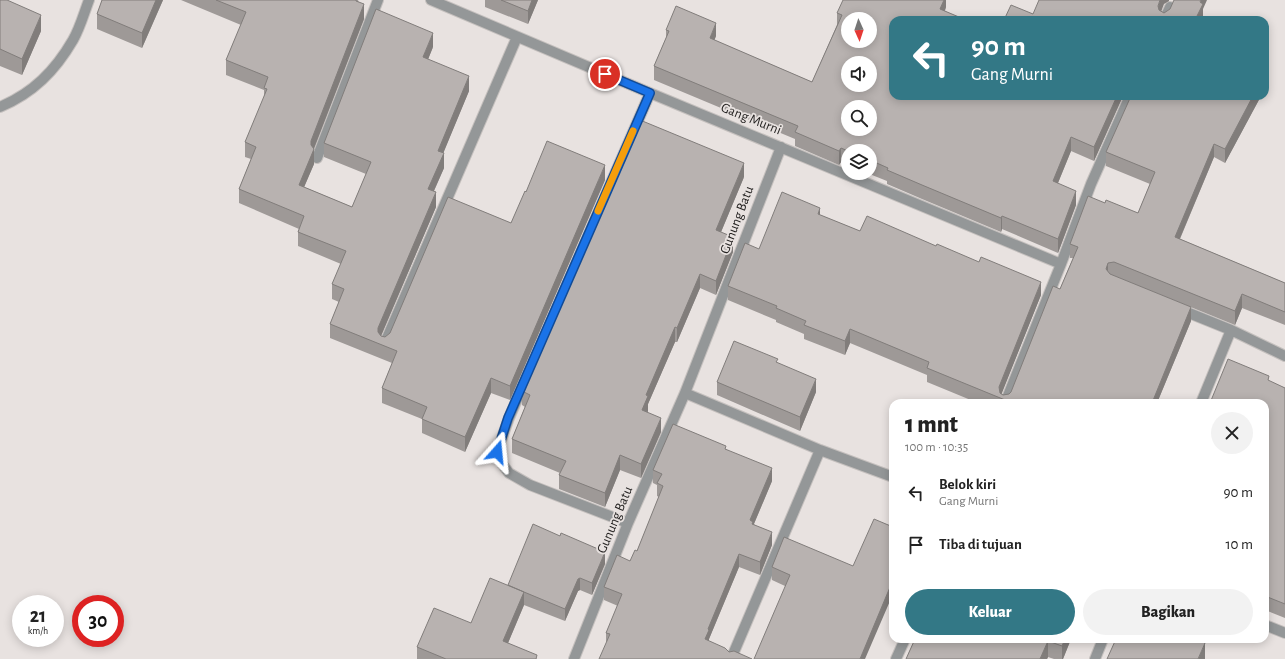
<!DOCTYPE html>
<html lang="id">
<head>
<meta charset="utf-8">
<style>
	:root { --surface:#fff; --page:#f2f2f2; --text:#222; --muted:#767676; --accent:#337886 }
	body { margin:0; font-family:"Alegreya Sans",sans-serif; background:var(--page); color:var(--text); height:100vh; display:flex; flex-direction:column; font-size:15px; white-space:nowrap }
	* { box-sizing:border-box; margin:0 }
	p { font-size:13px; color:var(--muted) }
	.icon { flex:none; width:22px; height:22px; fill:none; stroke:currentColor; stroke-width:2; stroke-linecap:round; stroke-linejoin:round }
	.map { position:relative; flex:1; overflow:hidden }
	.sheet { position:absolute; left:889px; top:399px; width:380px; height:244px; display:flex; flex-direction:column; background:var(--surface); border-radius:12px; box-shadow:0 2px 10px #0003 }
	.sheet>* { flex:none }
	.top-card { position:absolute; left:889px; top:16px; width:380px; height:84px; border-radius:12px; box-shadow:0 2px 10px #0003; background:#337886; color:#fff; overflow:hidden }
	.needle { width:26px; rotate:177deg }
	.controls { position:absolute; left:841px; top:12px; display:grid; gap:8px }
	.controls a { display:grid; place-items:center; width:36px; height:36px; border-radius:50%; background:var(--surface); box-shadow:0 2px 10px #0003; font-size:20px }
	.speed { position:absolute; left:12px; top:595px; display:flex; gap:8px; font-size:20px; font-weight:700; text-align:center }
	.speed>* { display:grid; place-content:center; width:52px; height:52px; border-radius:50%; background:var(--surface); box-shadow:0 2px 10px #0003; line-height:1 }
	.speed small { font-size:10px; font-weight:400 }
	.speed .limit { border:6px solid #d22; background:#fff; color:#111 }
	.pin { position:absolute; display:grid; place-items:center; width:34px; height:34px; color:#fff; margin:-17px; border:2px solid #fff; border-radius:50%; box-shadow:0 1px 4px #0007 }
	.me { position:absolute; width:44px; margin:-22px; rotate:18deg; stroke-linejoin:round; filter:drop-shadow(0 0 3px #0008) }
	.turn { display:flex; align-items:center; gap:14px; height:84px; padding:0 16px; font-size:18px }
	.turn .icon { width:52px; height:52px; stroke-width:2.5 }
	.turn b { display:block; font-size:28px; line-height:34px }
	.round { display:grid; place-items:center; flex:none; width:42px; height:42px; border-radius:21px; background:var(--page) }
	.head { display:flex; align-items:center; justify-content:space-between; height:68px; padding:0 16px }
	h1 { font-size:24px; font-weight:800; line-height:30px }
	.action { display:flex; gap:8px; margin-top:auto; padding:8px 16px }
	.action a { flex:1; height:46px; border-radius:24px; background:var(--accent); color:#fff; font-size:16px; font-weight:800; line-height:46px; text-align:center }
	.action a+a { background:var(--page); color:var(--text) }
	ul { padding:0; list-style:none }
	li { display:flex; align-items:center; gap:12px; height:52px; padding:0 16px }
	li div { flex:1 }
	li b { display:block; font-size:15px }
	li em { font-style:normal }
	.map>svg:first-child { display:block }
</style>
</head>
<body>
<div class="map">
<svg width="1285" height="659" viewBox="0 0 1285 659">
	<rect width="100%" height="100%" fill="#e8e2e0"/>
	<g fill="none" stroke-linecap="round" stroke-linejoin="round">
		<g stroke="#c5c0be" stroke-width="12">
			<path id="street" d="M 431,0 L 650,93 L 1061,264
				M 1164,20 L 1170,7
				M 0,107 C 33,93 55,71 73,40 C 80,28 84,13 89,0
				M 317,158 L 378,0
				M 1179,309 L 1231,330 L 1285,356
				M 384,345 L 517,37
				M 685,393 L 820,450 L 893,477
				M 1005,403 L 1061,264 L 1091,184 L 1130,96
				M 1201,403 L 1231,330
				M 628,523 L 530,485 L 509,473 L 500,461 L 497,452 L 509,418 L 650,93
				M 1265,625 L 1285,633
				M 574,659 L 628,523 L 685,393 L 781,147
				M 731,659 L 820,450
				M 896,659 L 905,639
				M 1095,659 L 1103,639"/>
		</g>
		<use href="#street" stroke="#949798" stroke-width="10"/>
	</g>
	<path fill="#9e9997" d="M 0,0 L 41,31 L 22,75 L 0,66 Z
		M 102,0 L 163,0 L 142,48 L 97,29 L 97,14 Z
		M 181,0 L 358,0 L 364,19 L 314,149 L 314,164 L 304,187 L 352,207 L 366,174 L 324,157 L 324,143 L 433,47 L 428,59 L 469,91 L 443,153 L 444,168 L 434,191 L 436,207 L 381,336 L 385,337 L 390,333 L 511,223 L 526,192 L 605,180 L 510,400 L 491,393 L 465,452 L 422,433 L 422,419 L 382,403 L 382,388 L 392,363 L 330,338 L 330,324 L 339,302 L 332,299 L 332,284 L 341,264 L 298,246 L 298,232 L 299,229 L 239,203 L 239,189 L 251,159 L 245,157 L 245,142 L 264,98 L 264,90 L 226,75 L 226,60 L 241,25 Z
		M 485,0 L 538,0 L 528,24 L 485,7 Z
		M 946,0 L 946,7 L 945,11 L 1123,96 L 1094,161 L 1071,151 L 1058,183 L 1076,205 L 1058,253 L 1002,229 L 1001,232 L 922,199 L 887,184 L 887,181 L 867,173 L 870,173 L 870,151 L 848,151 L 848,165 L 841,162 L 839,165 L 795,146 L 795,139 L 654,80 L 654,66 L 666,38 L 666,30 L 716,36 L 714,40 L 812,82 L 837,25 L 837,13 Z
		M 1131,96 L 1261,96 L 1225,163 L 1214,157 L 1180,239 L 1285,283 L 1285,325 L 1242,308 L 1235,325 L 1114,276 L 1191,321 L 1157,403 L 978,403 L 927,382 L 927,375 L 850,343 L 845,355 L 804,339 L 804,334 L 776,322 L 776,320 L 728,300 L 728,286 L 759,249 L 820,215 L 860,231 L 1041,295 L 1001,394 L 1003,395 L 1009,394 L 1011,392 L 1060,289 L 1073,258 L 1070,258 L 1070,244 L 1105,203 L 1138,213 L 1150,184 L 1106,166 L 1106,152 Z
		M 744,177 L 721,232 L 733,252 L 716,295 L 700,288 L 677,342 L 675,342 L 648,404 L 648,411 L 647,413 L 661,432 L 641,478 L 620,470 L 605,507 L 559,489 L 559,475 L 560,473 L 512,453 L 512,439 L 525,407 L 522,405 L 522,391 Z
		M 778,363 L 816,392 L 800,431 L 717,395 L 717,382 Z
		M 1269,381 L 1285,388 L 1285,618 L 1265,610 L 1265,403 Z
		M 726,449 L 772,481 L 754,524 L 772,545 L 760,575 L 739,567 L 709,639 L 709,641 L 729,652 L 752,659 L 606,642 L 606,633 L 618,606 L 604,600 L 604,587 L 630,561 L 637,551 L 659,497 L 657,496 L 657,485 L 653,483 L 653,470 Z
		M 784,537 L 865,659 L 785,586 L 772,580 L 772,567 Z
		M 605,564 L 592,595 L 580,590 L 578,591 L 565,621 L 524,605 L 508,643 L 537,659 L 417,659 L 417,647 L 471,623 L 508,585 Z
		M 915,639 L 1071,639 L 1063,659 L 1054,659 L 1048,657 L 1047,659 L 906,659 Z"/>
	<path fill="#817d7b" d="M 156,0 L 163,0 L 142,48 L 142,33 Z
		M 532,0 L 538,0 L 528,24 L 528,11 Z
		M 944,0 L 946,0 L 946,7 L 941,20 L 940,9 Z
		M 1160,0 L 1169,0 L 1169,1 L 1164,4 L 1158,20 L 1158,6 Z
		M 1201,0 L 1207,0 L 1203,9 L 1203,17 L 1202,20 L 1195,20 Z
		M 364,4 L 364,19 L 311,156 L 314,149 L 314,164 L 299,199 L 299,185 L 311,141 Z
		M 41,15 L 41,31 L 22,75 L 22,59 Z
		M 716,23 L 716,36 L 710,52 L 710,38 Z
		M 433,33 L 433,47 L 423,72 L 423,57 Z
		M 469,76 L 469,91 L 438,166 L 438,151 Z
		M 1117,96 L 1123,96 L 1094,161 L 1094,147 Z
		M 1253,96 L 1261,96 L 1225,163 L 1225,149 Z
		M 1071,137 L 1071,151 L 1053,195 L 1053,181 Z
		M 1214,144 L 1214,157 L 1175,250 L 1175,237 Z
		M 841,148 L 841,162 L 839,165 L 839,151 Z
		M 444,153 L 444,168 L 428,204 L 428,189 Z
		M 744,163 L 744,177 L 716,244 L 716,230 Z
		M 605,165 L 605,180 L 510,400 L 510,386 Z
		M 1076,191 L 1076,205 L 1058,253 L 1058,239 Z
		M 436,192 L 436,207 L 378,343 L 378,328 Z
		M 820,208 L 820,222 L 818,214 Z
		M 1002,216 L 1002,229 L 1001,232 L 1001,218 Z
		M 733,237 L 733,252 L 716,295 L 716,281 Z
		M 1108,263 L 1108,277 L 1106,269 Z
		M 700,274 L 700,288 L 677,342 L 677,328 Z
		M 1041,282 L 1041,295 L 1000,398 L 999,387 Z
		M 1242,294 L 1242,308 L 1235,325 L 1235,311 Z
		M 1191,307 L 1191,321 L 1157,403 L 1152,403 Z
		M 675,327 L 675,342 L 648,404 L 648,411 L 642,425 L 642,410 L 646,395 Z
		M 850,329 L 850,343 L 845,355 L 845,341 Z
		M 491,378 L 491,393 L 465,452 L 465,437 Z
		M 816,379 L 816,392 L 800,431 L 800,417 Z
		M 661,418 L 661,432 L 641,478 L 641,464 Z
		M 620,455 L 620,470 L 605,507 L 605,493 Z
		M 772,468 L 772,481 L 753,526 L 750,520 Z
		M 772,532 L 772,545 L 760,575 L 760,562 Z
		M 605,552 L 605,564 L 592,595 L 592,583 Z
		M 739,554 L 739,567 L 709,639 L 709,643 L 705,639 L 708,629 Z
		M 893,572 L 893,594 L 865,659 L 860,659 Z
		M 580,578 L 580,590 L 578,591 L 565,621 L 565,609 L 578,579 Z
		M 524,592 L 524,605 L 503,655 L 503,641 Z
		M 1065,639 L 1071,639 L 1063,659 L 1062,659 L 1062,646 Z
		M 1048,641 L 1048,657 L 1047,659 L 1040,659 Z
		M 1205,643 L 1205,659 L 1198,659 Z"/>
	<path fill="#b8b2b0" stroke="#817d7b" fill-rule="evenodd" d="M 0,0 L 7,0 L 41,15 L 22,59 L 0,49 Z
		M 102,0 L 156,0 L 142,33 L 97,14 Z
		M 216,0 L 356,0 L 356,1 L 364,4 L 311,141 L 311,145 L 314,149 L 299,185 L 352,207 L 371,162 L 324,143 L 376,9 L 433,33 L 423,57 L 469,76 L 438,151 L 444,153 L 428,189 L 436,192 L 378,328 L 378,332 L 381,336 L 385,337 L 390,333 L 448,197 L 511,223 L 525,191 L 526,192 L 547,141 L 605,165 L 510,386 L 491,378 L 465,437 L 422,419 L 427,407 L 382,388 L 397,351 L 330,324 L 344,289 L 332,284 L 346,251 L 298,232 L 304,216 L 239,189 L 256,147 L 245,142 L 267,89 L 264,88 L 268,77 L 226,60 L 246,12 Z
		M 501,0 L 532,0 L 528,11 Z
		M 843,0 L 944,0 L 940,9 L 966,20 L 893,20 L 893,96 L 1117,96 L 1094,147 L 1071,137 L 1053,181 L 1076,191 L 1058,239 L 1002,216 L 1001,218 L 922,185 L 887,170 L 888,168 L 870,160 L 870,151 L 848,151 L 841,148 L 839,151 L 795,132 L 798,126 L 654,66 L 669,31 L 666,30 L 676,6 L 716,23 L 710,38 L 812,82 L 842,15 L 837,13 ZM 848,19 L 870,19 L 870,41 L 848,41 ZM 848,63 L 870,63 L 870,85 L 848,85 ZM 848,107 L 870,107 L 870,129 L 848,129 Z
		M 1039,0 L 1160,0 L 1158,6 L 1159,10 L 1164,13 L 1170,9 L 1174,0 L 1201,0 L 1200,2 L 1203,4 L 1195,20 L 1004,20 L 1011,5 L 1033,14 Z
		M 1131,96 L 1253,96 L 1225,149 L 1214,144 L 1175,237 L 1285,283 L 1285,312 L 1242,294 L 1235,311 L 1114,262 L 1108,263 L 1106,269 L 1110,274 L 1191,307 L 1152,403 L 1009,403 L 1010,402 L 927,368 L 929,362 L 850,329 L 845,341 L 804,325 L 806,321 L 776,308 L 777,306 L 728,286 L 745,243 L 759,249 L 782,192 L 820,208 L 818,214 L 860,231 L 867,216 L 936,246 L 937,244 L 979,262 L 981,257 L 1041,282 L 999,387 L 1000,393 L 1003,395 L 1009,394 L 1011,392 L 1053,286 L 1060,289 L 1078,247 L 1070,244 L 1088,196 L 1105,203 L 1106,200 L 1138,213 L 1155,172 L 1106,152 Z
		M 640,120 L 744,163 L 716,230 L 733,237 L 716,281 L 700,274 L 677,328 L 675,327 L 646,395 L 648,396 L 642,410 L 661,418 L 641,464 L 620,455 L 605,493 L 559,475 L 566,461 L 512,439 L 530,395 L 522,391 Z
		M 734,341 L 778,359 L 776,362 L 816,379 L 800,417 L 717,382 Z
		M 1228,359 L 1269,376 L 1268,380 L 1285,388 L 1285,604 L 1265,596 L 1265,403 L 1210,403 Z
		M 673,424 L 726,446 L 725,449 L 772,468 L 750,520 L 753,522 L 752,524 L 772,532 L 760,562 L 739,554 L 708,629 L 709,630 L 705,639 L 725,648 L 729,652 L 734,651 L 752,659 L 599,659 L 610,634 L 606,633 L 622,594 L 604,587 L 617,555 L 630,561 L 635,550 L 637,551 L 663,486 L 657,483 L 662,474 L 653,470 Z
		M 874,519 L 893,527 L 893,572 L 890,578 L 893,579 L 893,580 L 860,659 L 754,659 L 790,575 L 772,567 L 784,537 L 853,566 Z
		M 533,524 L 560,536 L 561,533 L 605,552 L 592,583 L 580,578 L 578,579 L 565,609 L 524,592 L 508,585 Z
		M 490,578 L 524,592 L 503,641 L 537,655 L 536,659 L 446,659 L 417,647 L 434,608 L 471,623 Z
		M 915,639 L 1065,639 L 1062,646 L 1048,641 L 1040,659 L 906,659 Z
		M 1116,639 L 1196,639 L 1205,643 L 1198,659 L 1107,659 Z"/>
	<g fill="none" stroke-linecap="round" stroke-linejoin="round">
		<g stroke="#114b97" stroke-width="10">
			<path id="route" d="M 497,452 L 508,418 L 650,93 L 605,74"/>
		</g>
		<use href="#route" stroke="#1a73e8" stroke-width="7"/>
		<path stroke="#f59e0b" stroke-width="7" d="M 598,211 L 633,131"/>
	</g>
	<g text-anchor="middle" dominant-baseline="central" stroke-width="3.5" stroke-linejoin="round" paint-order="stroke">
		<g font-size="14" fill="#262423" stroke="#e8e2e0">
			<text transform="translate(751 119) rotate(22)">Gang Murni</text>
			<text transform="translate(737 220) rotate(-69)">Gunung Batu</text>
			<text transform="translate(615 520) rotate(-67)">Gunung Batu</text>
		</g>
	</g>
</svg>
<div class="controls">
<a><svg class="needle" viewBox="-14 -14 28 28"><path d="M0-13l5 13h-10z" fill="#e53935"/><path d="M0 13l5-13h-10z" fill="#767676"/></svg></a>
<a><svg class="icon" aria-label="sound" viewBox="0 0 24 24"><path d="M4 9h4l5-4v14l-5-4H4zM17 9q2 3 0 6"/></svg></a>
<a><svg class="icon" aria-label="search" viewBox="0 0 24 24"><circle cx="10" cy="10" r="6"/><path d="M15 15l6 6"/></svg></a>
<a><svg class="icon" aria-label="layers" viewBox="0 0 24 24"><path d="M12 4l9 5-9 5-9-5zM3 14l9 5 9-5"/></svg></a>
</div>
<div class="speed"><div>21<small>km/h</small></div><div class="limit">30</div></div>
<div class="pin" style="left:605px;top:74px;background:#d93025"><svg class="icon" aria-label="arrive" viewBox="0 0 24 24"><path d="M6 21V4h12l-3 4 3 4H6"/></svg></div>
<svg class="me" style="left:497px;top:452px" viewBox="-20 -20 40 40"><path d="M0-17L14 15 0 8-14 15z" fill="#1a73e8" stroke="#fff" stroke-width="4"/></svg>
<div class="top-card">
<div class="turn"><svg class="icon" aria-label="left" viewBox="0 0 24 24"><path d="M17 20v-9H6M10 6l-5 5 5 5"/></svg><div><b>90 m</b>Gang Murni</div></div>
</div>
<section class="sheet">
<div class="head"><div><h1>1 mnt</h1><p>100 m · 10:35</p></div><a class="round"><svg class="icon" aria-label="close" viewBox="0 0 24 24"><path d="M6 6l12 12M18 6L6 18"/></svg></a></div>
<ul>
<li><svg class="icon" aria-label="left" viewBox="0 0 24 24"><path d="M17 20v-9H6M10 6l-5 5 5 5"/></svg><div><b>Belok kiri</b><p>Gang Murni</p></div><em>90 m</em></li>
<li><svg class="icon" aria-label="arrive" viewBox="0 0 24 24"><path d="M6 21V4h12l-3 4 3 4H6"/></svg><div><b>Tiba di tujuan</b></div><em>10 m</em></li>
</ul>
<div class="action"><a>Keluar</a><a>Bagikan</a></div>
</section>
</div>
</body>
</html>
